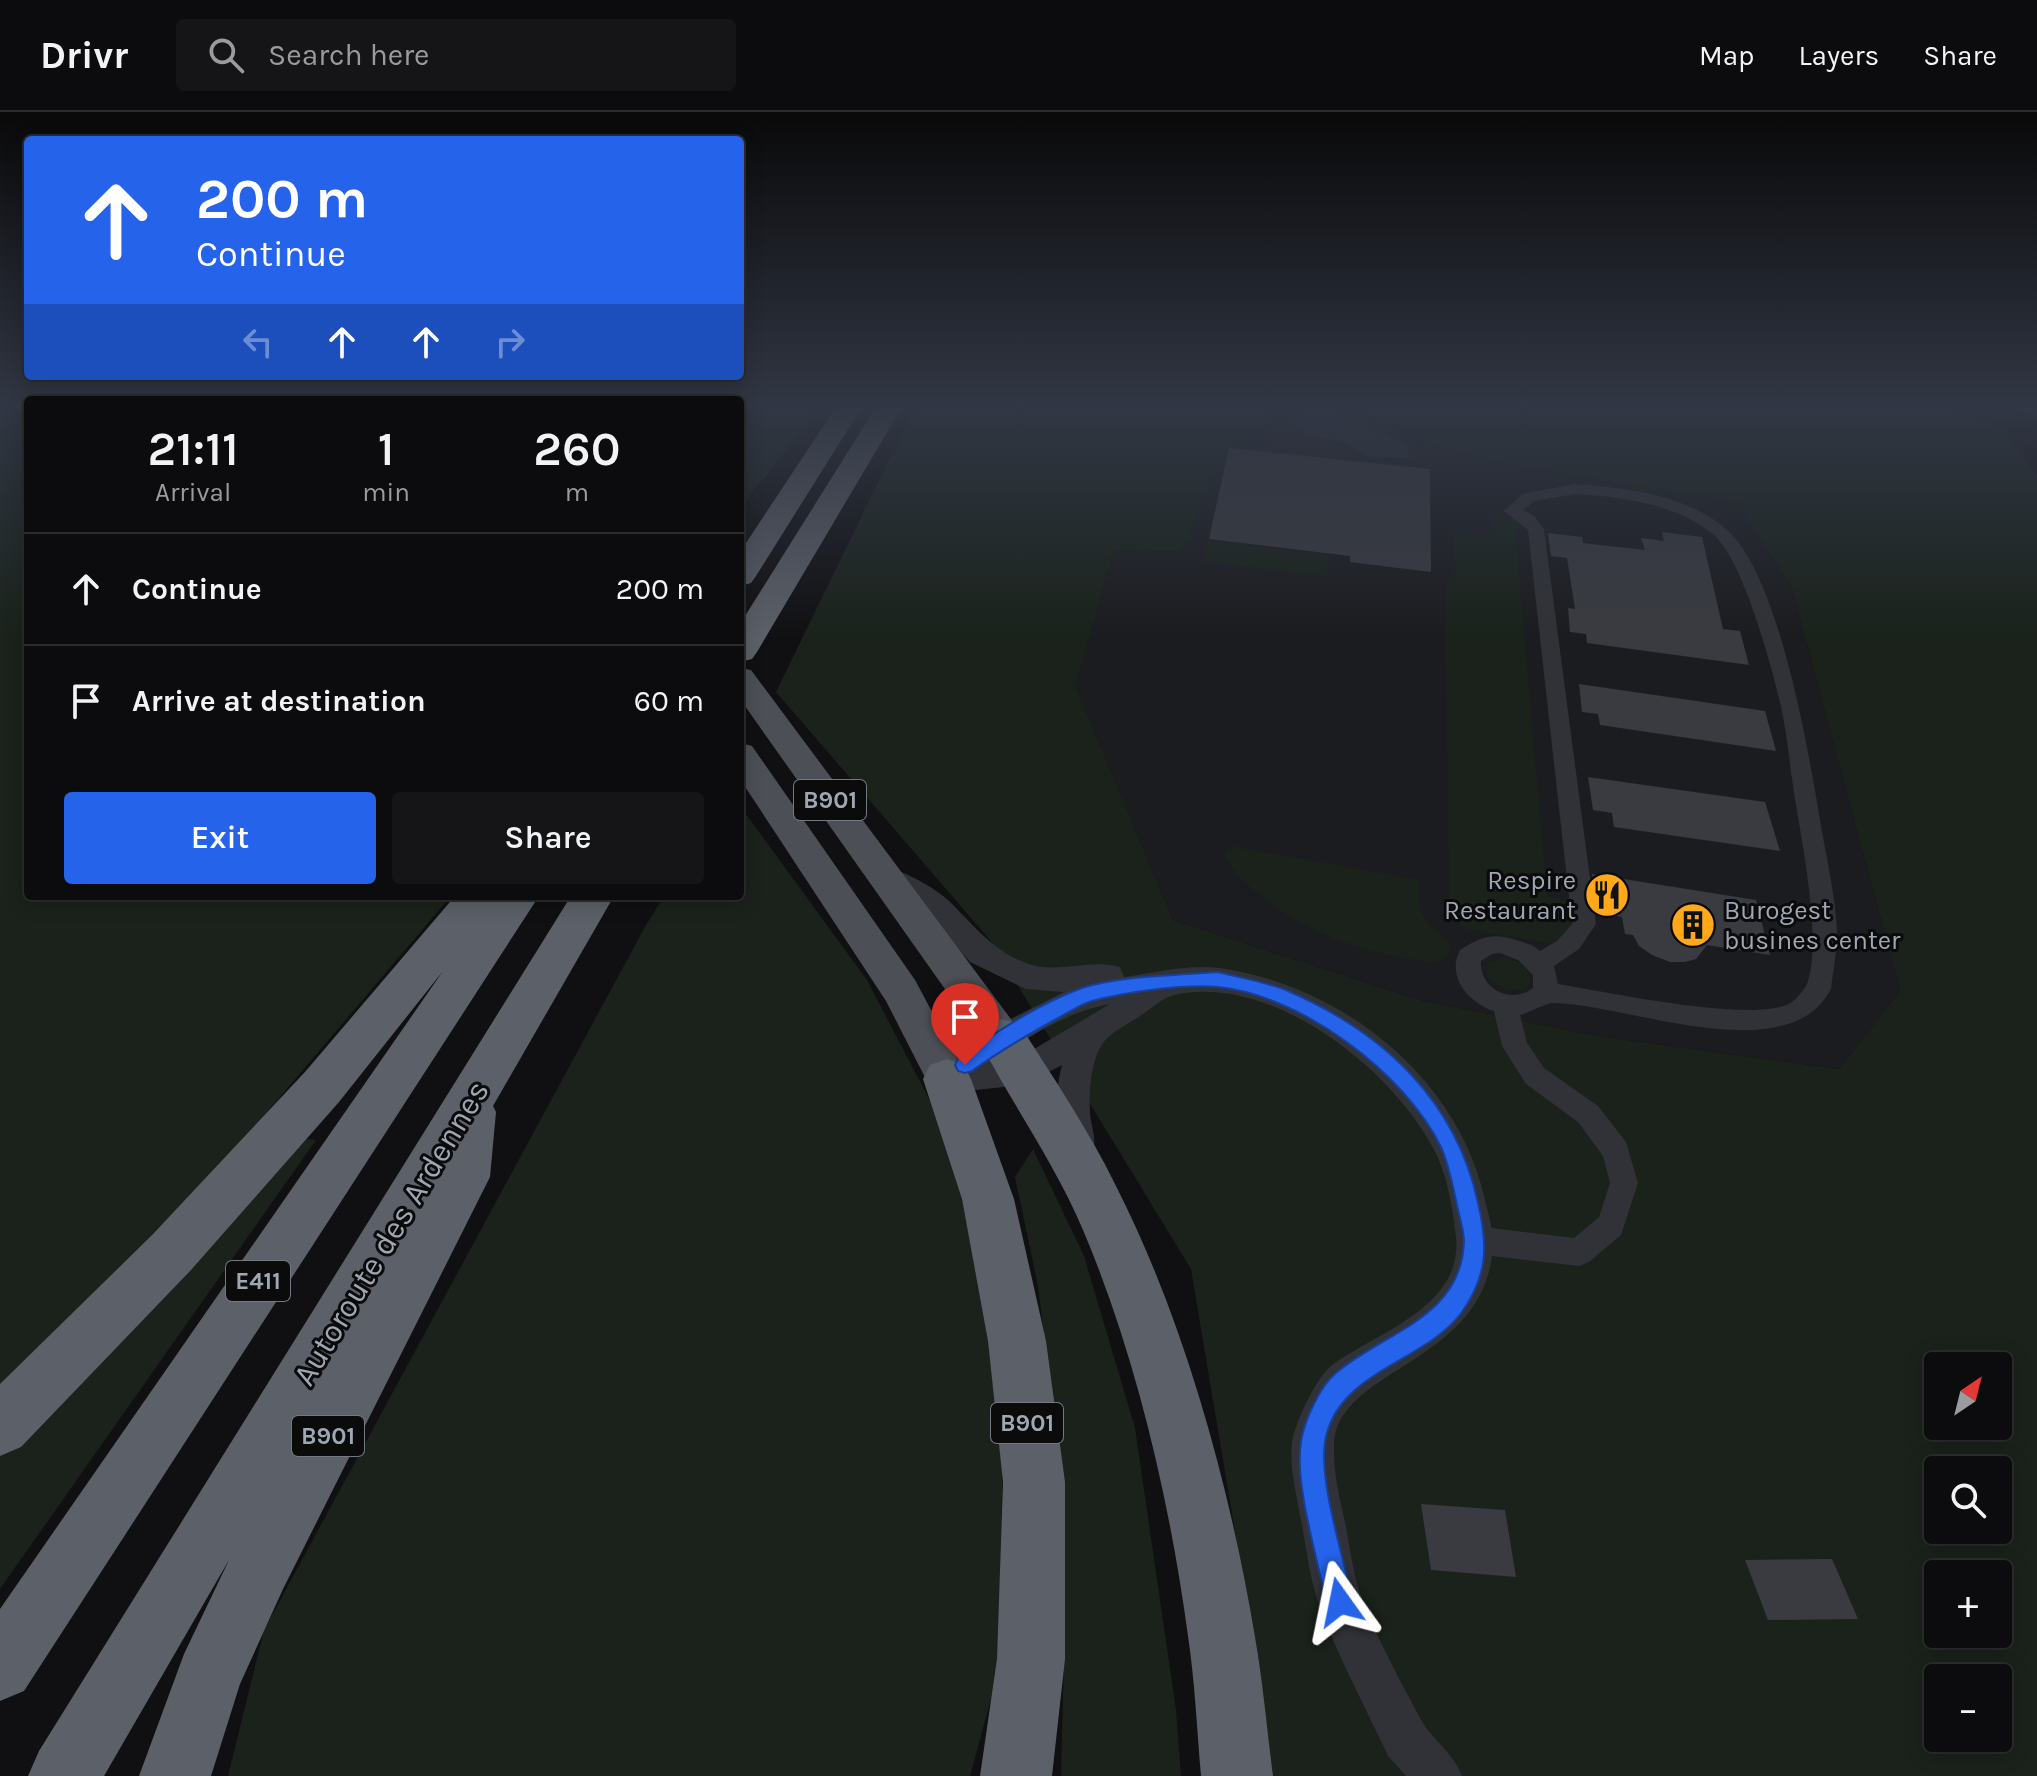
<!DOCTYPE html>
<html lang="en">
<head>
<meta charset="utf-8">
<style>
	:root { --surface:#0c0c0e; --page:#151517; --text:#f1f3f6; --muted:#9a9b9e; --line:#2c2c2e; --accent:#2563eb }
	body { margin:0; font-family:Karla,sans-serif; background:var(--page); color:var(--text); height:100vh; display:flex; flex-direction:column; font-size:30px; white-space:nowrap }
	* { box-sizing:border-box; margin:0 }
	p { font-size:26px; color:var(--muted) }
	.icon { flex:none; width:44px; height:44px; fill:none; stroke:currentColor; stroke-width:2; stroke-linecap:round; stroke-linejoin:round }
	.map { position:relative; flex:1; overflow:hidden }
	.details { position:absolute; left:24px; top:284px; width:720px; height:504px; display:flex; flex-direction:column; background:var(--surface); border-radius:8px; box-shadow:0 4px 20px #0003,0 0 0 2px var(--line) }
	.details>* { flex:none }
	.hud { position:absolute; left:24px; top:24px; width:720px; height:244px; border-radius:8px; box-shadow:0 4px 20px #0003,0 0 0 2px var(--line); background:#2563eb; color:#fff; overflow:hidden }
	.needle { width:52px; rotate:35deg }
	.buttons { position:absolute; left:1924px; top:1240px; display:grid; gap:16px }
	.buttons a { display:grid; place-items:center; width:88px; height:88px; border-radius:8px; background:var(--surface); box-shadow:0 4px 20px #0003,0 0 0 2px var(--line); font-size:40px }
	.pin { position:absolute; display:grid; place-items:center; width:68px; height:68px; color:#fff; margin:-82px -34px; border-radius:50% 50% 50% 0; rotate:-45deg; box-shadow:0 0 8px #0007 }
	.pin .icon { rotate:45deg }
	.me { position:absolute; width:88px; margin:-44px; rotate:348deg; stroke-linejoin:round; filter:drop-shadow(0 0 6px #0008) }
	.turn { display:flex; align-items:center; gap:28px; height:168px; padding:0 40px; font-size:36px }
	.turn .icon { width:104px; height:104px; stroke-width:2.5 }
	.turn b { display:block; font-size:56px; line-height:68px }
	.lanes { display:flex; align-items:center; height:76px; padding:0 40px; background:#0003; justify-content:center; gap:40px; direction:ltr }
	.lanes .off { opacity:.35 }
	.eta { display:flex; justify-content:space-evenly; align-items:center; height:136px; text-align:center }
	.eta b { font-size:48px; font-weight:600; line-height:56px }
	.action { display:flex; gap:16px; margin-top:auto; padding:16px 40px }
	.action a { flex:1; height:92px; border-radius:8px; background:var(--accent); color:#fff; font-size:32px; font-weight:600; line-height:92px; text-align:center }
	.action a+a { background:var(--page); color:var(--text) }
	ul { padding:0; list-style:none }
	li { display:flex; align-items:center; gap:24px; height:112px; padding:0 40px; border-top:2px solid var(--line) }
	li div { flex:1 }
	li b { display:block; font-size:30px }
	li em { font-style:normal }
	header { display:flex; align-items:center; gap:48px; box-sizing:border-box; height:112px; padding:0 40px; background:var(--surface); border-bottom:2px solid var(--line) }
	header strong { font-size:38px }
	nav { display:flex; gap:44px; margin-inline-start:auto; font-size:28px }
	.search { width:560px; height:72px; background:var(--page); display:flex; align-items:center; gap:20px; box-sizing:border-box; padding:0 28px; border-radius:8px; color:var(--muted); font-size:30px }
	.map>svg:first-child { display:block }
</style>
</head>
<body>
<header>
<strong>Drivr</strong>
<div class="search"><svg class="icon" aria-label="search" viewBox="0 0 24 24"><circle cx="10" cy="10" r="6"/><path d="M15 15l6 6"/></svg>Search here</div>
<nav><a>Map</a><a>Layers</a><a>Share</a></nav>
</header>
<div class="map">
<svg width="2037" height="1664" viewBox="0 0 2037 1664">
	<rect width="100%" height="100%" fill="#101012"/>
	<path fill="#1b1c1f" d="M 1277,295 L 1352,295 L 1419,329 L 1496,350 L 1737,389 L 1792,477 L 1900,879 L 1839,957 L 1597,924 L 1420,888 L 1173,808 L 1074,574 L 1114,438 L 1181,440 L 1229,332 L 1261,329 Z"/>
	<path fill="#1a221b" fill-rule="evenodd" d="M 0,295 L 28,295 L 28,784 L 451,784 L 222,1053 L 0,1273 Z
		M 740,295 L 822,295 L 740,395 Z
		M 915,295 L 1277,295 L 1261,329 L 1229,332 L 1181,440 L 1114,438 L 1075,574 L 1173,808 L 1420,888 L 1597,924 L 1839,957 L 1900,879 L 1792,477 L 1737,390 L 1496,350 L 1419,329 L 1352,295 L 1947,295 L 2000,315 L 2037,362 L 2037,1664 L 1263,1664 L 1244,1473 L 1191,1157 L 990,828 L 776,580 ZM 1938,1254 L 1998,1254 L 1998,1314 L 1938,1314 ZM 1938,1358 L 1998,1358 L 1998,1418 L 1938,1418 ZM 1938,1462 L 1998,1462 L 1998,1522 L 1938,1522 ZM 1938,1566 L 1998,1566 L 1998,1626 L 1938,1626 Z
		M 1493,401 L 1517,408 L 1526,416 L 1515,415 L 1547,784 L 1567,788 L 1571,813 L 1560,827 L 1550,831 L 1466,817 L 1446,802 L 1442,791 L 1449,791 L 1445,481 L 1447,466 L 1455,466 L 1454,418 L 1494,422 Z
		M 1208,429 L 1329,444 L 1327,465 L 1203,449 Z
		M 740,698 L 743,698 L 867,868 L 950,1027 L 1004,1292 L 998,1561 L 970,1664 L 228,1664 L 264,1518 L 646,813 L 664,784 L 740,784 Z
		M 1231,734 L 1420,768 C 1417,792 1419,805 1439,821 C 1446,827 1448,828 1451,837 C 1448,842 1445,847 1439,849 C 1431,852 1417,848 1409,847 C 1349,837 1295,815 1249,774 C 1239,765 1227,753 1224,740 Z
		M 1505,845 L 1520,851 L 1529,861 L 1530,872 L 1526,877 L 1505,878 L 1487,866 L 1488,851 Z
		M 294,1025 L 316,1028 L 0,1477 L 0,1329 Z
		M 1033,1037 L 1084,1144 L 1135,1316 L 1176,1598 L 1181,1664 L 1061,1664 L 1064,1545 L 1054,1304 L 1038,1174 L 1015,1065 Z"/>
	<path fill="#252f36" d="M 1316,296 L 1370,315 L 1406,332 L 1410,346 L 1369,345 L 1347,332 L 1305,320 L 1289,308 Z"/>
	<path fill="#393b40" d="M 1229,336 L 1430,357 L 1431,460 L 1350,450 L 1350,444 L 1209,427 Z
		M 1662,420 L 1702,425 L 1723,517 L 1740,519 L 1749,553 L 1587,531 L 1586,522 L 1570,520 L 1568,496 L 1575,497 L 1567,446 L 1551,444 L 1548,421 L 1582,425 L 1583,431 L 1645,438 L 1641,426 L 1664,429 Z
		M 1579,572 L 1765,599 L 1776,639 L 1600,613 L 1598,602 L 1582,600 Z
		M 1588,665 L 1765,690 L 1780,739 L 1614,715 L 1612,701 L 1593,698 Z
		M 1592,762 L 1756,788 L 1770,843 L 1707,833 L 1696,847 L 1685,850 L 1670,850 L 1652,843 L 1639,834 L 1633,823 L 1625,822 L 1622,805 L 1598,800 Z
		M 1421,1392 L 1505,1398 L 1516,1465 L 1431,1458 Z
		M 1832,1447 L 1858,1507 L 1768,1508 L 1745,1448 Z"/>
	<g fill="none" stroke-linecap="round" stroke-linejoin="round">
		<path fill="#313237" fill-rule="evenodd" d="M 2015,295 L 2037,297 L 2037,306 Z
			M 1575,372 C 1625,376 1685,382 1725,416 C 1780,462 1809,643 1821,714 C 1827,749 1836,786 1837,822 C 1837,840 1833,859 1831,877 C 1788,960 1627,892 1554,891 C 1545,891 1531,900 1520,903 L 1527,931 L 1544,956 L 1598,994 L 1626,1030 L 1638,1071 L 1621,1123 L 1589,1150 L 1579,1154 L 1475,1142 L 1465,1138 L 1460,1128 L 1465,1118 L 1475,1114 L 1574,1126 L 1599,1105 L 1610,1071 L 1603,1044 L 1578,1010 L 1526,972 L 1502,934 L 1494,899 C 1469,891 1446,865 1460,838 C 1480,825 1493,820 1516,828 C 1525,831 1533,832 1540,839 L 1557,829 L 1572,812 L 1528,418 L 1504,399 L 1523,382 ZM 1575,382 C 1622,385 1674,391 1713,422 C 1742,446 1771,551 1780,590 C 1787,619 1789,650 1794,680 C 1801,727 1823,829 1807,872 C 1805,877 1796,887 1792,890 C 1759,913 1602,879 1558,872 L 1554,854 L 1579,837 L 1596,812 L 1544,417 L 1534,404 L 1523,398 L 1534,389 ZM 1500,841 L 1518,848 L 1533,863 L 1533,876 C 1512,893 1479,877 1481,849 L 1492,842 Z"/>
		<path fill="#313237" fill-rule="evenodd" d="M 889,756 C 908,761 933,775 948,788 C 974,813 993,840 1029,852 C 1058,862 1091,846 1120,855 L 1124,865 C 1154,861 1189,852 1220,856 C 1343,874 1458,965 1485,1088 C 1488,1101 1493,1117 1493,1130 C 1490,1253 1336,1254 1334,1333 C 1333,1359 1339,1384 1345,1410 C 1350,1435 1353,1463 1362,1487 C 1377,1527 1400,1568 1420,1606 C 1432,1628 1453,1640 1462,1664 L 1406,1664 L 1388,1644 C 1365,1594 1338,1545 1319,1493 C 1309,1465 1306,1432 1300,1403 C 1296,1380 1289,1354 1292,1330 C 1295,1311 1316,1266 1331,1254 C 1376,1220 1463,1196 1456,1125 C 1453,1097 1447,1061 1433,1036 C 1390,955 1271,861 1174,883 C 1164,885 1152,896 1143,902 C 1132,910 1112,919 1103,931 C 1090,949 1089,981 1090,1002 C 1092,1018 1098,1029 1091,1044 L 1079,1048 L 1067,1044 C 1054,1016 1054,983 1062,953 L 1024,973 L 947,981 L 935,977 L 930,967 L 935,957 L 991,917 L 1064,880 L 1026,877 L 970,850 L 925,801 L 879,773 L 875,766 L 879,759 ZM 1110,892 L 1019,946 L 997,948 C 1028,924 1072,898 1110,892 Z"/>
		<path fill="#4c4f56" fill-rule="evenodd" d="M 740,556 L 751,558 L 1016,914 L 1022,926 L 1016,938 L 1002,943 L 988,938 L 740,587 Z
			M 740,631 L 752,634 L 915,868 L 968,967 L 962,979 L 947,985 L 932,979 L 886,889 L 740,667 Z"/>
		<path fill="#5c6068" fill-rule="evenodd" d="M 836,295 L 862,295 L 756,464 L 751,471 L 740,474 L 740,440 Z
			M 876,295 L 902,295 L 757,540 L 752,547 L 740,550 L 740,512 Z
			M 455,784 L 539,784 L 24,1579 L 0,1589 L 0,1497 L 443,859 L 339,990 L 191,1158 L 21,1335 L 0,1344 L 0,1272 L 153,1122 L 305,960 Z
			M 571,784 L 614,784 L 493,994 L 496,1000 L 490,1065 L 283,1477 L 240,1572 L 211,1664 L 139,1664 L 184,1542 L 229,1448 L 104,1664 L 28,1664 L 39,1639 Z
			M 1002,907 L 1019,912 C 1053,965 1088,1017 1116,1074 C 1185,1210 1230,1375 1255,1525 C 1263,1571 1267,1618 1273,1664 L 1201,1664 C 1197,1618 1195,1571 1188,1524 C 1170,1390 1136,1243 1083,1118 C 1055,1051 1011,991 978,926 L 985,912 Z
			M 947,947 L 964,953 L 971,967 L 1014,1087 L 1046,1229 L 1065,1370 L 1065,1547 L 1052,1664 L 980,1664 L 997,1547 L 1003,1370 L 988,1229 L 962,1087 L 923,967 L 930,953 Z"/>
	</g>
	<linearGradient id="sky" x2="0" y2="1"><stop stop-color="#09090a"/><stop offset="0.56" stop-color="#313744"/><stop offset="1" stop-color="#313744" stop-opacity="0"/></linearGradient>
	<rect width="2037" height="527" fill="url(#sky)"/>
	<path fill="#2563eb" stroke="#184099" stroke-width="2" d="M 1218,860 C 1241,866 1267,870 1288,879 C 1383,920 1456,988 1478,1091 C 1488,1133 1488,1163 1462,1200 C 1425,1251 1336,1259 1325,1330 C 1319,1371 1344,1447 1353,1490 L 1349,1500 L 1340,1504 L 1330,1500 L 1326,1490 C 1318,1447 1294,1372 1301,1330 C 1304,1309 1320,1274 1336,1261 C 1384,1220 1462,1206 1464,1129 C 1464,1118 1459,1104 1457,1093 C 1453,1074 1449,1053 1441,1035 C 1405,961 1301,883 1218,875 C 1183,872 1126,880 1092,889 C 1081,892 1070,900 1060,905 C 1029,922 1001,938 972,959 L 965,961 L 958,959 L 955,953 L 958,947 C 994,921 1040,891 1082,876 C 1119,864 1178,863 1218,860 Z"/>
	<defs>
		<g id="restaurant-disc" transform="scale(2.3)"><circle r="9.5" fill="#ffa81a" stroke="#0b0b0c"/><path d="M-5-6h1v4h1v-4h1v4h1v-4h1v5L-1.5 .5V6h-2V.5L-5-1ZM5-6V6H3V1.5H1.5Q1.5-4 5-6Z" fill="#111"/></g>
		<g id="building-disc" transform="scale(2.3)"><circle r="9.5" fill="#ffa81a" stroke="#0b0b0c"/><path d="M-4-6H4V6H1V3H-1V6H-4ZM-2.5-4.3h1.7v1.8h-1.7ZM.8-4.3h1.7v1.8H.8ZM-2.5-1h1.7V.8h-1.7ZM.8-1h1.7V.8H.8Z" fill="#111"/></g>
	</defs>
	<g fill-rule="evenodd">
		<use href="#restaurant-disc" x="1607" y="783"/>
		<use href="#building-disc" x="1693" y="813"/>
	</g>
	<g text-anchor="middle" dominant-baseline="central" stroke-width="6" stroke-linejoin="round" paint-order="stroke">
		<g fill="#0b0b0c" stroke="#737882" stroke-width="2">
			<rect x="794" y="668" width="72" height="40" rx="6"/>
			<rect x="226" y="1149" width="64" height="40" rx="6"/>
			<rect x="991" y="1291" width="72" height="40" rx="6"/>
			<rect x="292" y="1304" width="72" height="40" rx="6"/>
		</g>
		<g font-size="24" font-weight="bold" fill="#9fa7b4">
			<text x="830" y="688">B901</text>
			<text x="258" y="1169">E411</text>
			<text x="1027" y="1311">B901</text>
			<text x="328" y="1324">B901</text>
		</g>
		<g font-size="26" fill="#9fa7b4" stroke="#0b0b0c" text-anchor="end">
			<text x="1576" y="768">Respire<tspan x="1576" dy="30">Restaurant</tspan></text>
			<text x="1724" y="798" text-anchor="start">Burogest<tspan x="1724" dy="30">busines center</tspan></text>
		</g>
		<g font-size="32" fill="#9fa7b4" stroke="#0b0b0c">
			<text transform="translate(391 1121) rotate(-59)">Autoroute des Ardennes</text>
		</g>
	</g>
</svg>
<div class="buttons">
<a><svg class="needle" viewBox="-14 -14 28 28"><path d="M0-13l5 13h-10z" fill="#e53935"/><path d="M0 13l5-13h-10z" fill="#9a9b9e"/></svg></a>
<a><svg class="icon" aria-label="search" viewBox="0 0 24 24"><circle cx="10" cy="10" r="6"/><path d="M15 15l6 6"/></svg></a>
<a>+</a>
<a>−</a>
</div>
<div class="pin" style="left:965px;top:953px;background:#d93025"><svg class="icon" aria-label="arrive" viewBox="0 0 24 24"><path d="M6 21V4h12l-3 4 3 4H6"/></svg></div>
<svg class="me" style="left:1340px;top:1490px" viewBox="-20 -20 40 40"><path d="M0-17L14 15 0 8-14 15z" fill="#2563eb" stroke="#fff" stroke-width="4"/></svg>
<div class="hud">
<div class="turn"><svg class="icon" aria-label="ahead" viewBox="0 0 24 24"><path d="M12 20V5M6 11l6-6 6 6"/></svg><div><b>200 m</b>Continue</div></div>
<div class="lanes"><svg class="icon off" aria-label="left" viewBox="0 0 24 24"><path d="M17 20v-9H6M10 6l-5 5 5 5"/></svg><svg class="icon" aria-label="ahead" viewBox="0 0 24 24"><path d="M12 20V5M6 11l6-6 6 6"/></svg><svg class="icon" aria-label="ahead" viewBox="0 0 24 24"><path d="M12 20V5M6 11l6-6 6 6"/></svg><svg class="icon off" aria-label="right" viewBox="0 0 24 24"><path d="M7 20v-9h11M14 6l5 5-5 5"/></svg></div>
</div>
<section class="details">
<div class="eta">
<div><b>21:11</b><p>Arrival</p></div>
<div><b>1</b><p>min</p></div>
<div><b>260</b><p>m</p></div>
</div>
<ul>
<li><svg class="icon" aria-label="ahead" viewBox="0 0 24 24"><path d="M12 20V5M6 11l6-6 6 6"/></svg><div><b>Continue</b></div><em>200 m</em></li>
<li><svg class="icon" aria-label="arrive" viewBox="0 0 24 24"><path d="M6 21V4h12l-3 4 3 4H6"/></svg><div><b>Arrive at destination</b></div><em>60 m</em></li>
</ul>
<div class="action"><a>Exit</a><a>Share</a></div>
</section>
</div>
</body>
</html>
